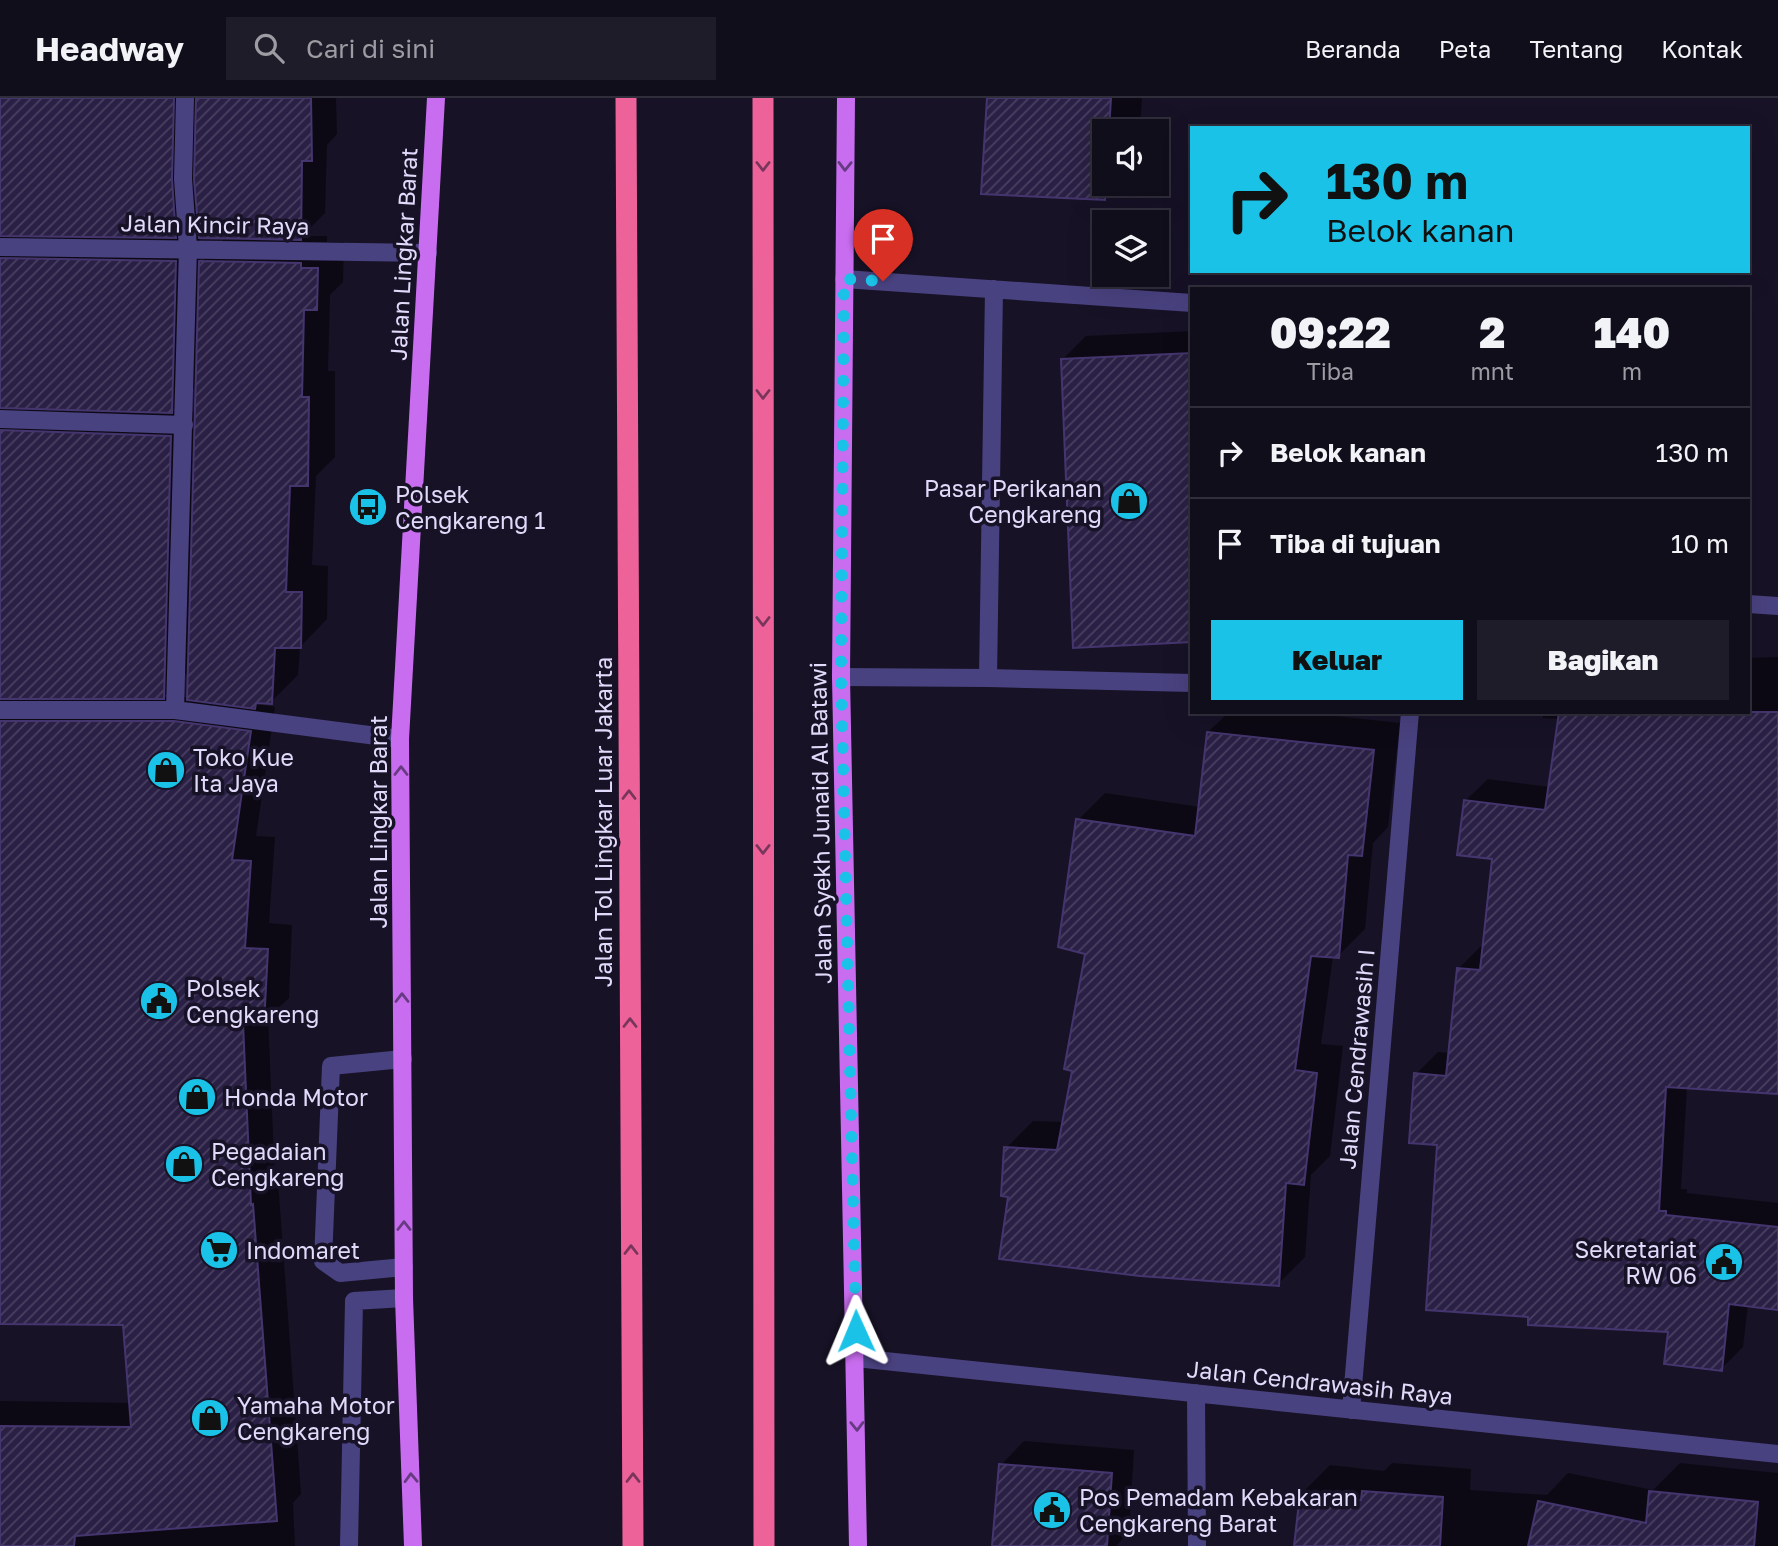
<!DOCTYPE html>
<html lang="id">
<head>
<meta charset="utf-8">
<style>
	:root { --surface:#110e1c; --page:#1e1c29; --text:#f1f3f6; --muted:#9c9ca3; --line:#302e3b; --accent:#1bc2e7 }
	body { margin:0; font-family:"Golos Text",sans-serif; background:var(--page); color:var(--text); height:100vh; display:flex; flex-direction:column; font-size:26px; white-space:nowrap }
	* { box-sizing:border-box; margin:0 }
	p { font-size:23px; color:var(--muted) }
	.icon { flex:none; width:38px; height:38px; fill:none; stroke:currentColor; stroke-width:2; stroke-linecap:round; stroke-linejoin:round }
	.map { position:relative; flex:1; overflow:hidden }
	.sheet { position:absolute; left:1190px; top:189px; width:560px; height:427px; display:flex; flex-direction:column; background:var(--surface); border-radius:0px; box-shadow:0 7px 28px #0002,0 0 0 2px var(--line) }
	.sheet>* { flex:none }
	.top-card { position:absolute; left:1190px; top:28px; width:560px; height:147px; border-radius:0px; box-shadow:0 7px 28px #0002,0 0 0 2px var(--line); background:#1bc2e7; color:#111; overflow:hidden }
	.fabs { position:absolute; left:1092px; top:21px; display:grid; gap:14px }
	.fabs a { display:grid; place-items:center; width:77px; height:77px; border-radius:0px; background:var(--surface); box-shadow:0 7px 28px #0002,0 0 0 2px var(--line); font-size:35px }
	.pin { position:absolute; display:grid; place-items:center; width:60px; height:60px; color:#fff; margin:-72px -30px; border-radius:50% 50% 50% 0; rotate:-45deg; box-shadow:0 0 7px #0007 }
	.pin .icon { rotate:45deg }
	.me { position:absolute; width:77px; margin:-38px; rotate:359deg; stroke-linejoin:round; filter:drop-shadow(0 0 5px #0008) }
	.turn { display:flex; align-items:center; gap:24px; height:147px; padding:0 21px; font-size:32px }
	.turn .icon { width:91px; height:91px; stroke-width:2.5 }
	.turn b { display:block; font-size:49px; line-height:60px }
	.eta { display:flex; justify-content:space-evenly; align-items:center; height:119px; text-align:center }
	.eta b { font-size:42px; font-weight:800; line-height:49px }
	.action { display:flex; gap:14px; margin-top:auto; padding:14px 21px }
	.action a { flex:1; height:80px; border-radius:0px; background:var(--accent); color:#111; font-size:28px; font-weight:800; line-height:80px; text-align:center }
	.action a+a { background:var(--page); color:var(--text) }
	ul { padding:0; list-style:none }
	li { display:flex; align-items:center; gap:21px; height:91px; padding:0 21px; border-top:2px solid var(--line) }
	li div { flex:1 }
	li b { display:block; font-size:26px }
	li em { font-style:normal }
	header { display:flex; align-items:center; gap:42px; box-sizing:border-box; height:98px; padding:0 35px; background:var(--surface); border-bottom:2px solid var(--line) }
	header strong { font-size:33px }
	nav { display:flex; gap:38px; margin-inline-start:auto; font-size:24px }
	.search { width:490px; height:63px; background:var(--page); display:flex; align-items:center; gap:18px; box-sizing:border-box; padding:0 24px; border-radius:0px; color:var(--muted); font-size:26px }
	.map>svg:first-child { display:block }
</style>
</head>
<body>
<header>
<strong>Headway</strong>
<div class="search"><svg class="icon" aria-label="search" viewBox="0 0 24 24"><circle cx="10" cy="10" r="6"/><path d="M15 15l6 6"/></svg>Cari di sini</div>
<nav><a>Beranda</a><a>Peta</a><a>Tentang</a><a>Kontak</a></nav>
</header>
<div class="map">
<svg width="1778" height="1448" viewBox="0 0 1778 1448">
	<defs>
		<pattern id="building-hatch" width="6" height="6" patternUnits="userSpaceOnUse" patternTransform="scale(1.75)"><rect width="6" height="6" fill="#2a2045"/><path d="M-1 1l2-2M0 6l6-6M5 7l2-2" fill="none" stroke="#494061"/></pattern>
	</defs>
	<rect width="100%" height="100%" fill="#171226"/>
	<path fill="#0007" fill-rule="evenodd" d="M 0,0 L 336,0 L 337,36 L 327,47 L 325,115 L 302,138 L 327,138 L 327,144 L 344,144 L 343,184 L 330,197 L 328,273 L 335,273 L 335,359 L 316,378 L 312,467 L 328,468 L 327,521 L 300,549 L 298,577 L 271,604 L 260,603 L 257,606 L 275,609 L 256,738 L 275,739 L 269,825 L 292,827 L 289,900 L 268,920 L 275,1082 L 278,1082 L 301,1396 L 293,1405 L 295,1448 L 0,1448 L 0,1303 L 131,1305 L 125,1225 L 0,1225 ZM 199,115 L 200,139 L 175,138 ZM 200,139 L 226,139 L 200,165 ZM 197,287 L 197,314 L 172,313 ZM 189,573 L 188,599 L 163,599 Z
		M 989,0 L 1142,0 L 1140,33 L 1104,33 L 1104,86 L 1119,86 L 1104,101 Z
		M 1192,233 L 1192,543 L 1062,262 L 1086,238 Z
		M 1778,559 L 1778,994 L 1687,989 L 1681,1091 L 1687,1091 L 1687,1095 L 1778,1105 L 1778,1210 L 1748,1207 L 1743,1249 L 1721,1271 L 1670,1233 L 1530,1218 L 1438,1045 L 1416,976 L 1438,954 L 1450,955 L 1459,870 L 1481,848 L 1484,849 L 1494,760 L 1465,703 L 1488,681 L 1550,689 L 1559,621 L 1543,620 L 1543,615 L 1532,614 L 1748,614 L 1748,560 Z
		M 1229,614 L 1298,614 L 1400,625 L 1388,729 L 1373,745 L 1365,831 L 1338,858 L 1333,858 L 1321,946 L 1343,948 L 1330,1058 L 1311,1077 L 1305,1159 L 1278,1186 L 1010,1097 L 1006,1050 L 1033,1023 L 1064,1024 L 1074,971 L 1087,855 L 1078,722 L 1105,695 L 1200,709 L 1208,634 Z
		M 1024,1343 L 1134,1352 L 1129,1434 L 1116,1448 L 994,1448 L 1001,1367 Z
		M 1392,1365 L 1471,1371 L 1470,1392 L 1547,1397 L 1568,1375 L 1653,1392 L 1680,1365 L 1778,1375 L 1778,1448 L 1296,1448 L 1301,1396 L 1330,1367 L 1384,1373 Z"/>
	<path fill="url(#building-hatch)" stroke="#45356e" stroke-width="2" d="M 0,0 L 174,0 L 172,81 L 176,140 L 0,138 Z
		M 196,0 L 311,0 L 312,63 L 302,63 L 301,142 L 199,140 L 194,81 Z
		M 987,0 L 1111,0 L 1109,33 L 1104,33 L 1105,102 L 981,96 Z
		M 0,160 L 176,163 L 172,315 L 0,310 Z
		M 199,163 L 301,165 L 301,170 L 318,170 L 317,212 L 304,212 L 302,299 L 309,299 L 308,388 L 290,388 L 286,494 L 302,494 L 301,550 L 275,550 L 272,606 L 256,605 L 255,611 L 187,602 Z
		M 1192,255 L 1192,544 L 1073,550 L 1061,261 Z
		M 0,332 L 171,338 L 164,601 L 0,601 Z
		M 1559,614 L 1778,614 L 1778,996 L 1666,989 L 1659,1113 L 1666,1113 L 1666,1117 L 1778,1129 L 1778,1212 L 1729,1206 L 1722,1273 L 1664,1266 L 1668,1234 L 1528,1227 L 1528,1219 L 1426,1212 L 1437,1047 L 1409,1045 L 1414,975 L 1446,978 L 1457,870 L 1480,872 L 1492,761 L 1457,757 L 1464,702 L 1545,712 Z
		M 0,623 L 174,623 L 251,633 L 232,762 L 251,763 L 245,850 L 268,851 L 264,926 L 243,925 L 251,1107 L 253,1106 L 277,1423 L 75,1438 L 74,1448 L 0,1448 L 0,1328 L 131,1329 L 123,1227 L 0,1226 Z
		M 1207,634 L 1374,652 L 1362,758 L 1348,757 L 1339,860 L 1311,858 L 1295,972 L 1317,975 L 1304,1087 L 1286,1085 L 1279,1188 L 1140,1178 L 999,1161 L 1008,1099 L 1001,1098 L 1004,1049 L 1057,1052 L 1072,973 L 1064,971 L 1085,856 L 1058,849 L 1076,721 L 1195,738 Z
		M 999,1366 L 1112,1375 L 1107,1448 L 992,1448 Z
		M 1362,1393 L 1443,1399 L 1440,1448 L 1294,1448 L 1300,1396 L 1361,1402 Z
		M 1649,1393 L 1758,1404 L 1754,1448 L 1528,1448 L 1538,1403 L 1646,1425 Z"/>
	<g fill="none" stroke-linecap="round" stroke-linejoin="round">
		<path stroke="#494280" stroke-width="18" d="M 0,149 L 428,155
			M 844,181 L 1192,205
			M 994,191 L 988,580 L 1192,585
			M 0,321 L 184,327
			M 1748,506 L 1778,508
			M 841,579 L 988,580
			M 0,612 L 175,612 L 400,641
			M 175,612 L 188,150 L 183,81 L 185,0
			M 403,961 L 331,968 L 323,1163 L 340,1175 L 404,1169
			M 856,1260 L 1778,1356
			M 1196,1295 L 1197,1448
			M 1351,1312 L 1410,614
			M 349,1448 L 354,1203 L 404,1200"/>
		<path stroke="#c96df0" stroke-width="18" d="M 846,0 L 841,579 L 858,1448
			M 413,1448 L 404,1200 L 400,641 L 436,0"/>
		<path stroke="#ee629a" stroke-width="21" d="M 626,0 L 633,1448
			M 763,0 L 764,1448"/>
	</g>
	<defs><path id="oneway-chevron" d="M-2-3.5L2.5 0L-2 3.5" fill="none" stroke-width="1.6" stroke-linecap="round" stroke-linejoin="round" transform="scale(1.75)"/></defs>
	<g stroke="#78365a">
		<use href="#oneway-chevron" transform="translate(763 68) rotate(90)"/>
		<use href="#oneway-chevron" transform="translate(763 296) rotate(90)"/>
		<use href="#oneway-chevron" transform="translate(763 523) rotate(90)"/>
		<use href="#oneway-chevron" transform="translate(629 697) rotate(-90)"/>
		<use href="#oneway-chevron" transform="translate(763 751) rotate(90)"/>
		<use href="#oneway-chevron" transform="translate(630 925) rotate(-90)"/>
		<use href="#oneway-chevron" transform="translate(631 1152) rotate(-90)"/>
		<use href="#oneway-chevron" transform="translate(633 1380) rotate(-90)"/>
	</g>
	<g stroke="#673b81">
		<use href="#oneway-chevron" transform="translate(845 68) rotate(91)"/>
		<use href="#oneway-chevron" transform="translate(401 673) rotate(-90)"/>
		<use href="#oneway-chevron" transform="translate(402 900) rotate(-90)"/>
		<use href="#oneway-chevron" transform="translate(404 1128) rotate(-90)"/>
		<use href="#oneway-chevron" transform="translate(857 1328) rotate(89)"/>
		<use href="#oneway-chevron" transform="translate(411 1380) rotate(-92)"/>
	</g>
	<g fill="none" stroke-linecap="round" stroke-linejoin="round">
		<path stroke="#1bc2e7" stroke-width="12" stroke-dasharray="0 21.6" d="M 856,1233 L 841,579 L 844,181 L 883,183"/>
	</g>
	<defs>
		<g id="shop-disc" transform="scale(2.0125)"><circle r="9.5" fill="#1bc2e7" stroke="#171226"/><path d="M-5-2.5h2.3a2.7 3.5 0 0 1 5.4 0H5L5.5 6h-11ZM-1.5-2.5h3a1.5 2.3 0 0 0-3 0Z" fill="#111"/></g>
		<g id="bus-disc" transform="scale(2.0125)"><circle r="9.5" fill="#1bc2e7" stroke="#171226"/><path d="M-5-6H5V4H4V6H2V4H-2V6H-4V4H-5ZM-3.5-4V0h7V-4ZM-3.5 1.2v1.5H-2V1.2ZM2 1.2v1.5H3.5V1.2Z" fill="#111"/></g>
		<g id="civic-disc" transform="scale(2.0125)"><circle r="9.5" fill="#1bc2e7" stroke="#171226"/><path d="M-.6-6.5H3V-4.5H.6V-3L4-1V1h2V6H-6V1h2V-1L-.6-3ZM-1.2 2.5V6h2.4V2.5Z" fill="#111"/></g>
		<g id="supermarket-disc" transform="scale(2.0125)"><circle r="9.5" fill="#1bc2e7" stroke="#171226"/><path d="M-6-5.5h2.5l.6 2H6L4.5 2H-2.5L-4.4-4H-6ZM-1.5 3.2a1.3 1.3 0 1 0 .1 0ZM3 3.2a1.3 1.3 0 1 0 .1 0Z" fill="#111"/></g>
	</defs>
	<g fill-rule="evenodd">
		<use href="#shop-disc" x="1129" y="403"/>
		<use href="#bus-disc" x="368" y="409"/>
		<use href="#shop-disc" x="166" y="672"/>
		<use href="#civic-disc" x="159" y="903"/>
		<use href="#shop-disc" x="197" y="999"/>
		<use href="#shop-disc" x="184" y="1066"/>
		<use href="#supermarket-disc" x="219" y="1152"/>
		<use href="#civic-disc" x="1724" y="1164"/>
		<use href="#shop-disc" x="210" y="1320"/>
		<use href="#civic-disc" x="1052" y="1412"/>
	</g>
	<g text-anchor="middle" dominant-baseline="central" stroke-width="7" stroke-linejoin="round" paint-order="stroke">
		<g font-size="23" fill="#e1dafb" stroke="#171226">
			<text transform="translate(215 126) rotate(1)">Jalan Kincir Raya</text>
			<text transform="translate(403 156) rotate(-87)">Jalan Lingkar Barat</text>
			<text transform="translate(378 724) rotate(-90)">Jalan Lingkar Barat</text>
			<text transform="translate(603 724) rotate(-90)">Jalan Tol Lingkar Luar Jakarta</text>
			<text transform="translate(820 725) rotate(-91)">Jalan Syekh Junaid Al Batawi</text>
			<text transform="translate(1356 961) rotate(-85)">Jalan Cendrawasih I</text>
			<text transform="translate(1320 1284) rotate(6)">Jalan Cendrawasih Raya</text>
		</g>
		<g font-size="23" fill="#e1dafb" stroke="#171226" text-anchor="start">
			<text x="1102" y="390" text-anchor="end">Pasar Perikanan<tspan x="1102" dy="26">Cengkareng</tspan></text>
			<text x="395" y="396">Polsek<tspan x="395" dy="26">Cengkareng 1</tspan></text>
			<text x="193" y="659">Toko Kue<tspan x="193" dy="26">Ita Jaya</tspan></text>
			<text x="186" y="890">Polsek<tspan x="186" dy="26">Cengkareng</tspan></text>
			<text x="224" y="999">Honda Motor</text>
			<text x="211" y="1053">Pegadaian<tspan x="211" dy="26">Cengkareng</tspan></text>
			<text x="1697" y="1151" text-anchor="end">Sekretariat<tspan x="1697" dy="26">RW 06</tspan></text>
			<text x="246" y="1152">Indomaret</text>
			<text x="237" y="1307">Yamaha Motor<tspan x="237" dy="26">Cengkareng</tspan></text>
			<text x="1079" y="1399">Pos Pemadam Kebakaran<tspan x="1079" dy="26">Cengkareng Barat</tspan></text>
		</g>
	</g>
</svg>
<div class="fabs">
<a><svg class="icon" aria-label="sound" viewBox="0 0 24 24"><path d="M4 9h4l5-4v14l-5-4H4zM17 9q2 3 0 6"/></svg></a>
<a><svg class="icon" aria-label="layers" viewBox="0 0 24 24"><path d="M12 4l9 5-9 5-9-5zM3 14l9 5 9-5"/></svg></a>
</div>
<div class="pin" style="left:883px;top:183px;background:#d93025"><svg class="icon" aria-label="arrive" viewBox="0 0 24 24"><path d="M6 21V4h12l-3 4 3 4H6"/></svg></div>
<svg class="me" style="left:856px;top:1233px" viewBox="-20 -20 40 40"><path d="M0-17L14 15 0 8-14 15z" fill="#1bc2e7" stroke="#fff" stroke-width="4"/></svg>
<div class="top-card">
<div class="turn"><svg class="icon" aria-label="right" viewBox="0 0 24 24"><path d="M7 20v-9h11M14 6l5 5-5 5"/></svg><div><b>130 m</b>Belok kanan</div></div>
</div>
<section class="sheet">
<div class="eta">
<div><b>09:22</b><p>Tiba</p></div>
<div><b>2</b><p>mnt</p></div>
<div><b>140</b><p>m</p></div>
</div>
<ul>
<li><svg class="icon" aria-label="right" viewBox="0 0 24 24"><path d="M7 20v-9h11M14 6l5 5-5 5"/></svg><div><b>Belok kanan</b></div><em>130 m</em></li>
<li><svg class="icon" aria-label="arrive" viewBox="0 0 24 24"><path d="M6 21V4h12l-3 4 3 4H6"/></svg><div><b>Tiba di tujuan</b></div><em>10 m</em></li>
</ul>
<div class="action"><a>Keluar</a><a>Bagikan</a></div>
</section>
</div>
</body>
</html>
